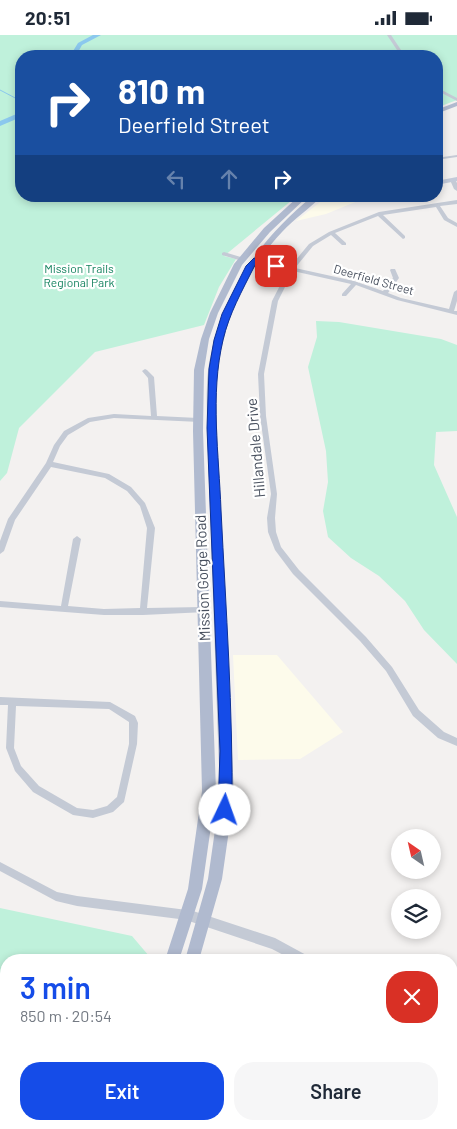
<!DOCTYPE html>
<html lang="en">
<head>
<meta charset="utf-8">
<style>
	:root { --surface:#fff; --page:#f6f6f7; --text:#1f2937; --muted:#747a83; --accent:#154ce8 }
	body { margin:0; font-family:Barlow,sans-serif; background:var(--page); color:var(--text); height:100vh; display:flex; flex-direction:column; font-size:19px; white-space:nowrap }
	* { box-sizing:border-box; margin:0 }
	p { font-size:16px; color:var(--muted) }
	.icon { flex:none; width:28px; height:28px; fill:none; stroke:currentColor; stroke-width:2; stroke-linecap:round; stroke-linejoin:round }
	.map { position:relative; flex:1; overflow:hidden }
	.panel { position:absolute; left:0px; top:919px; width:458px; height:176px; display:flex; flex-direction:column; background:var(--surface); border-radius:20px 20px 0 0; box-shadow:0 2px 8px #0003 }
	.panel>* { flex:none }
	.top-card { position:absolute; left:15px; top:15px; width:428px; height:152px; border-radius:20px; box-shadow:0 2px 8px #0003; background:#1a4fa0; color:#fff; overflow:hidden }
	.needle { width:32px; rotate:326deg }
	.tools { position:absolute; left:391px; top:794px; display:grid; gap:10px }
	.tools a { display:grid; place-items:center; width:50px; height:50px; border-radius:50%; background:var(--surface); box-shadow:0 2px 8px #0003; font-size:25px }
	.pin { position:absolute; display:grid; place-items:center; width:42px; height:42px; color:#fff; margin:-21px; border-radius:10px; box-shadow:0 2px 8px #0006 }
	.me { position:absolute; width:55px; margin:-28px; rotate:3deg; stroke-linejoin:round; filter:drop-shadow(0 0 4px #0008) }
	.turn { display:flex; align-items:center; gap:18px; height:105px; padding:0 20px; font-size:22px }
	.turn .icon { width:65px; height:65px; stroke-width:2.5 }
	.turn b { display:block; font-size:35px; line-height:42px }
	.lanes { display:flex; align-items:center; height:48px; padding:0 20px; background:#0003; justify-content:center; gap:25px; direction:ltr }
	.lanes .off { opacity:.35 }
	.round { display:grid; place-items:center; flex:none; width:52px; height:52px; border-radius:20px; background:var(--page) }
	.head { display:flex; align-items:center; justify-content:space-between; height:85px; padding:0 20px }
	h1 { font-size:30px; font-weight:600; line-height:38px; color:var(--accent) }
	.primary-button { display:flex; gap:10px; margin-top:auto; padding:10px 20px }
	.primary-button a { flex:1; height:58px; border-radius:20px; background:var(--accent); color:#fff; font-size:20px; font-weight:600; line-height:58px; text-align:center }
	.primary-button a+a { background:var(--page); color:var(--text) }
	.status { display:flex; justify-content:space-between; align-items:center; height:35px; padding:0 25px; background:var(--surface); direction:ltr }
	.status svg { height:14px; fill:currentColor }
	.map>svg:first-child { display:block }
</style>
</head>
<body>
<div class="status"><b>20:51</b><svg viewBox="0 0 49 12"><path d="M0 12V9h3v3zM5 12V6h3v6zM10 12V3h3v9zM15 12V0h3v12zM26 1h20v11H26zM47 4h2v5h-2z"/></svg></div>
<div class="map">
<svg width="457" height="1094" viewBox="0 0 457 1094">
	<rect width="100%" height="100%" fill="#f3f1f0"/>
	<path fill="#fdfbeb" d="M 328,161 L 370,161 L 326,179 L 296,186 Z
		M 233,620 L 277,620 L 343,697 L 300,724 L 238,725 Z"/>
	<path fill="#bff1db" d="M 0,0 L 457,0 L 457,65 L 436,73 L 436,21 L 21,21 L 21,161 L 297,161 L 224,221 L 236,224 L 219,252 L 204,290 L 95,317 L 19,393 L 7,438 L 0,446 Z
		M 316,286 L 339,287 L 441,304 L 457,310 L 457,396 L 436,397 L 434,430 L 457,482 L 457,629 L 424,595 L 405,566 L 379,541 L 351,523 L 328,502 L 323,476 L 328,447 L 326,416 L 308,332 L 317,302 Z
		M 0,873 L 132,901 L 149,921 L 148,925 L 6,925 L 6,1089 L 62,1089 L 59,1094 L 0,1094 Z"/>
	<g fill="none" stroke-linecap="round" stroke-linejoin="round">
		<path stroke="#8bc8ee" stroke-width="1" d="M 0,55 L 21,66"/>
		<path fill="#8bc8ee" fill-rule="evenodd" d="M 93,0 L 101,0 L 82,10 L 76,21 L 70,21 L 78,8 Z
			M 21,77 L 21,82 L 0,91 L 0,86 Z"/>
		<path fill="#c4cad5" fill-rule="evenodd" d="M 387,0 L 391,0 L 405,21 L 401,21 Z
			M 436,52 L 457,63 L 457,66 L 436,55 Z
			M 457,120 L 457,122 L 436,125 L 436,123 Z
			M 453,143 L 455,144 L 457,148 L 457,156 L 454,154 L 450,145 Z
			M 457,165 L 457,169 L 440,171 L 448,183 L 457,188 L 457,192 L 444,185 L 436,172 L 383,180 L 405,201 L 405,203 L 403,204 L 378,181 L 335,198 L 346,208 L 346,210 L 342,210 L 331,200 L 313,211 L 295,233 L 354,246 L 383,256 L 393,243 L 390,235 L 391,234 L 395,234 L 399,243 L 388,258 L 401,263 L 449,274 L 454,257 L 457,255 L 457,266 L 454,276 L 457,276 L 457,280 L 397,265 L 356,250 L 346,261 L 342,261 L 342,259 L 351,249 L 293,236 L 278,266 L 264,339 L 266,381 L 277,459 L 275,483 L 276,497 L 281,512 L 299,535 L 366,602 L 392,632 L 419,675 L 444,697 L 457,703 L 457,711 L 438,703 L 413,681 L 386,636 L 360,606 L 293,539 L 275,515 L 268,497 L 267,483 L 271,459 L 260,381 L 258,339 L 272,266 L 288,235 L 254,228 L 251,226 L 254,224 L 290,232 L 309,209 L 329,197 L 379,177 Z
			M 224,217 L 244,223 L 245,224 L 242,226 L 222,220 L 222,218 Z
			M 145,334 L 147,335 L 154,342 L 157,381 L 198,383 L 201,385 L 200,387 L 114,383 L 90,387 L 68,400 L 60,411 L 53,427 L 109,439 L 131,452 L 145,468 L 155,493 L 147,573 L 203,572 L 206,573 L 207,575 L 206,577 L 143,580 L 104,580 L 0,572 L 0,566 L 61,571 L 73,504 L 77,501 L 81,504 L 68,571 L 104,574 L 140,573 L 147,493 L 140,471 L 127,456 L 105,443 L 51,432 L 15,485 L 4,516 L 0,519 L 0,506 L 8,484 L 46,428 L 54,410 L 64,396 L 88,383 L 114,379 L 151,381 L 148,343 L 142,336 Z
			M 0,662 L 110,667 L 135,681 L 138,688 L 137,709 L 124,767 L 113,777 L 93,783 L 73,780 L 33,757 L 15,736 L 6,713 L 8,670 L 0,670 ZM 16,671 L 109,674 L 129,687 L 129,709 L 117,762 L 107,771 L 93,775 L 77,773 L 39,751 L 21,731 L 14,713 Z
			M 0,827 L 57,857 L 77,861 L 187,875 L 190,877 L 192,880 L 190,883 L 187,885 L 77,871 L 56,866 L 0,836 Z"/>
		<path fill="#c4cad5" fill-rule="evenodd" d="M 187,874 L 275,903 L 308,921 L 310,925 L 293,925 L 272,914 L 183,884 L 181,880 L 183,876 Z
			M 451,980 L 457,982 L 457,994 L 451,992 Z"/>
		<path fill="#c3cad9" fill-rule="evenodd" d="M 457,142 L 457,146 L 436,150 L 436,146 Z"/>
		<path fill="#b0bacf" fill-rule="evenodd" d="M 457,67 L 457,71 L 436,79 L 436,75 Z
			M 299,161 L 308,161 L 270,197 L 242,230 L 218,278 L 209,304 L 204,335 L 203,396 L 216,756 L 202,854 L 179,925 L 165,925 L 188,854 L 202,756 L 193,396 L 194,335 L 201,304 L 210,278 L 234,229 L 264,193 Z
			M 313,161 L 322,161 C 309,174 294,184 282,197 C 246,235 224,284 218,336 C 215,355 217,374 217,393 L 234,760 L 222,844 L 199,925 L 185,925 L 208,844 L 220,760 L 207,393 C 207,374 206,355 208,336 C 218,264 257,206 313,161 Z
			M 91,1089 L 108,1089 L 106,1094 L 89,1094 Z
			M 115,1089 L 132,1089 L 130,1094 L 113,1094 Z"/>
	</g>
	<path fill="#154ce8" stroke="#0e3197" d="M 254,223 L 280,231 L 276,233 L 256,229 L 254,232 C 242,256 229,279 223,305 C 210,360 219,420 221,475 C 226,575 233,675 232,775 L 230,780 L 225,781 L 220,780 L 218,775 L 220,716 L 207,393 L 209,334 L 214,305 L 222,279 L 246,231 Z"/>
	<g text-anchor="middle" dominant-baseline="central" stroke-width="4.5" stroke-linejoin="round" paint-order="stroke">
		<g font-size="12" fill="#15835f" stroke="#fff">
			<text x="79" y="233">Mission Trails<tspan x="79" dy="14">Regional Park</tspan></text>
		</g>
		<g font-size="12" fill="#48505e" stroke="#fff">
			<text transform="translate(374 244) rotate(16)">Deerfield Street</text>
		</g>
		<g font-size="15" fill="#48505e" stroke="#fff">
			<text transform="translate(255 413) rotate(-95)">Hillandale Drive</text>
			<text transform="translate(202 543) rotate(-92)">Mission Gorge Road</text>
		</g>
	</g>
</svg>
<div class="tools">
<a><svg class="needle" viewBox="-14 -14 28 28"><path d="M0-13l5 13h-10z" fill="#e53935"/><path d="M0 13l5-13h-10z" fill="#747a83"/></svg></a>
<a><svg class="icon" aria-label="layers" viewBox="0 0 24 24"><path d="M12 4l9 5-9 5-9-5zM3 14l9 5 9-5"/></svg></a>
</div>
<div class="pin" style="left:276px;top:231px;background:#d93025"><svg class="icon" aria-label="arrive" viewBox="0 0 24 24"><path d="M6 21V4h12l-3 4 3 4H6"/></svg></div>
<svg class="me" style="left:225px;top:775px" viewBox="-20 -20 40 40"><circle r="19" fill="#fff"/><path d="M0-13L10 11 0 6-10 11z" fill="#154ce8"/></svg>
<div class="top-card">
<div class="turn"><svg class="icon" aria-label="right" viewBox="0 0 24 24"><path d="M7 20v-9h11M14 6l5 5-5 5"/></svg><div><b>810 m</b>Deerfield Street</div></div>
<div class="lanes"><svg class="icon off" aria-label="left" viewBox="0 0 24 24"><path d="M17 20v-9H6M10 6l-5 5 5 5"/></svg><svg class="icon off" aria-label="ahead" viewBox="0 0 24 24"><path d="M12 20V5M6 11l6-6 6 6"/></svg><svg class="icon" aria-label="right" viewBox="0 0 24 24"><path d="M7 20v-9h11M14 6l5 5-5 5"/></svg></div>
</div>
<section class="panel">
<div class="head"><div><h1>3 min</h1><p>850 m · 20:54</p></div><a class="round" style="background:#d93025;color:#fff"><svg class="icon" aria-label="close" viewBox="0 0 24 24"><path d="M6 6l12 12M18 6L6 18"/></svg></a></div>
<div class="primary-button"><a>Exit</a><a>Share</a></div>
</section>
</div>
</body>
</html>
